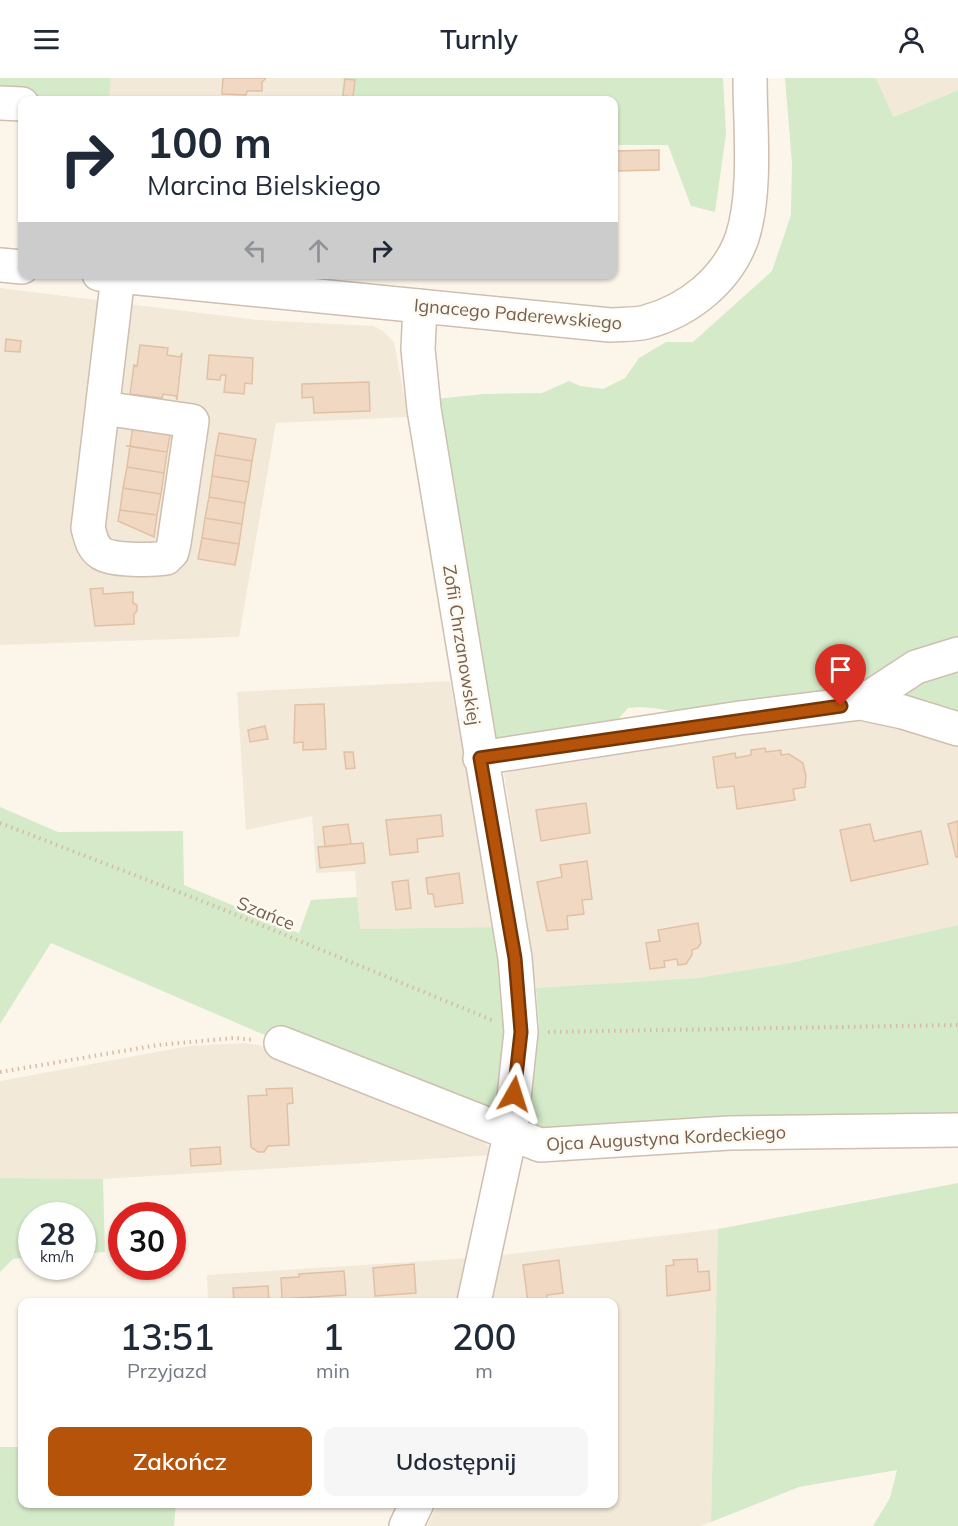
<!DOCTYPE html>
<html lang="pl">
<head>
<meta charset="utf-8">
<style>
	:root { --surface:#fff; --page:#f6f6f7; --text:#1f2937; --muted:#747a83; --accent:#b45309 }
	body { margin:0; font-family:Mulish,sans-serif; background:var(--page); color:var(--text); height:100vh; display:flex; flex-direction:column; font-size:22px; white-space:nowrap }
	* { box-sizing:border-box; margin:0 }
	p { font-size:20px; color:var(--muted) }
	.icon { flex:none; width:33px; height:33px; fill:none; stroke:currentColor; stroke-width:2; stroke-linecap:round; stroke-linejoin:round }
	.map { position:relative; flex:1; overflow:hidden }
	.side { position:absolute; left:18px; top:1220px; width:600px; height:210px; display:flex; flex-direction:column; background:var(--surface); border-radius:12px; box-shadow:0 2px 4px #0004 }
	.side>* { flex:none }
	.top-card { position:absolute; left:18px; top:18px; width:600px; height:183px; border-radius:12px; box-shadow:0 2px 4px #0004; background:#fff; color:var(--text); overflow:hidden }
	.speed { position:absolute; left:18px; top:1124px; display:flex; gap:12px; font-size:30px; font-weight:700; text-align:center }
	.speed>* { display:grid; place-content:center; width:78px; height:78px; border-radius:50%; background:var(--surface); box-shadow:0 2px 4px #0004; line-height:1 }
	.speed small { font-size:15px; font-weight:400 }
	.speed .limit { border:9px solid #d22; background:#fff; color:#111 }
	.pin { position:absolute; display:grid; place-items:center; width:51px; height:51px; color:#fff; margin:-62px -26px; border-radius:50% 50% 50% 0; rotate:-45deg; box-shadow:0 0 6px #0007 }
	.pin .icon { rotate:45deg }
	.me { position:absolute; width:66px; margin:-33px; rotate:6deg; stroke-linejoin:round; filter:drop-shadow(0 0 4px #0008) }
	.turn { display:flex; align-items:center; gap:21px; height:126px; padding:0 30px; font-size:27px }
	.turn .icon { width:78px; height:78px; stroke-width:2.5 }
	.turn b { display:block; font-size:42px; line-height:51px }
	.lanes { display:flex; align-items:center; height:57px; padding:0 30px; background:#0003; justify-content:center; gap:30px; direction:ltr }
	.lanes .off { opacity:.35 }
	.eta { display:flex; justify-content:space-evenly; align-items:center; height:102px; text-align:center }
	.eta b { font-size:36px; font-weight:600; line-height:42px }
	.cta { display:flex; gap:12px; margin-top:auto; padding:12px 30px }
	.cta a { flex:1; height:69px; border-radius:12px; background:var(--accent); color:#fff; font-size:24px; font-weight:600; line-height:69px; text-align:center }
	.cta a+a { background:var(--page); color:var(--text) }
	header { display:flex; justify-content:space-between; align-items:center; height:78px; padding:0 30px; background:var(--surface); font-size:27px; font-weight:600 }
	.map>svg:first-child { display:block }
</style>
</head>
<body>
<header><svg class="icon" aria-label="menu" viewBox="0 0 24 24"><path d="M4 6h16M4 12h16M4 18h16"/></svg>Turnly<svg class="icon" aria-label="person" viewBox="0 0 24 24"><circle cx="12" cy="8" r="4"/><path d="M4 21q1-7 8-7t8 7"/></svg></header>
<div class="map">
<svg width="958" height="1448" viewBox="0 0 958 1448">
	<rect width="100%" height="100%" fill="#fcf6ea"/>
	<path fill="#f3e9d9" d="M 111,0 L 343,0 L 341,22 L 109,22 Z
		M 876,0 L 958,0 L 958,12 L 892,39 Z
		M 0,210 L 259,242 L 373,248 L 383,253 L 394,264 L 408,339 L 276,345 L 239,559 L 0,567 Z
		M 450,603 L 496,849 L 359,851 L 355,793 L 316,795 L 312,738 L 246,752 L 237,614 Z
		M 863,638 L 958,669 L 958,847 L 785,886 L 697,900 L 536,910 L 504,695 Z
		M 246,965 L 275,970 L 479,1055 L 494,1077 L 103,1101 L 0,1100 L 0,1003 L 189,968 Z
		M 718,1151 L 711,1444 L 700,1448 L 427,1448 L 438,1425 L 614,1425 L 614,1224 L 486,1224 L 494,1178 Z
		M 471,1180 L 463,1224 L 208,1224 L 207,1197 Z"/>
	<path fill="#d4eac9" d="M 0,0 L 111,0 L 109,22 L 0,18 Z
		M 343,0 L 723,0 L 726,56 L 715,134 L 691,128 L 668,67 L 614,67 L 614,22 L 341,22 Z
		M 785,0 L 876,0 L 893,39 L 958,12 L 958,568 L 858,609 L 689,635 C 666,634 652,627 628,630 L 613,647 L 488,665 L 436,321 L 484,316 L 542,315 L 569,303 L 580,308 L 603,311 L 625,300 L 639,280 L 666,264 L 693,264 L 772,193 L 791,137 L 792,86 Z
		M 958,588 L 958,640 L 906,622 L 906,610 Z
		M 0,729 L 58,754 L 183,753 L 184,807 L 299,855 L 311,822 L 357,819 L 360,851 L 496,849 L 512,945 L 498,1047 L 260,955 L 51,865 L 0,946 Z
		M 958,847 L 958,1047 L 520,1052 L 539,947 L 536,910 L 697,900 L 785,886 Z
		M 0,1100 L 103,1101 L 105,1174 L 83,1176 L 82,1137 L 32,1137 L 31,1179 L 13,1181 L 0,1194 Z
		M 958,1105 L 958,1448 L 873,1448 L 890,1420 L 897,1392 L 799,1409 L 711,1444 L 718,1151 Z
		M 0,1369 L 22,1369 L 22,1425 L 176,1425 L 174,1448 L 0,1448 Z
		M 219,1425 L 398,1425 L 397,1427 Z"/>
	<path fill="#f0d8c3" stroke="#e2c0a4" stroke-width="1.5" d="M 223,0 L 266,0 L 262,4 L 262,13 L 247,13 L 246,17 L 222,16 Z
		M 345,1 L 355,2 L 353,19 L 343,18 Z
		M 659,72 L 659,92 L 615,93 L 614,73 Z
		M 6,261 L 21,263 L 20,274 L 5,273 Z
		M 140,267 L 168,270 L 167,277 L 180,279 L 182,275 L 177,322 L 176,318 L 163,316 L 162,320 L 130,316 L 134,287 L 137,288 Z
		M 209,277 L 253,280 L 252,306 L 245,305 L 244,316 L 224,314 L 226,297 L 221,297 L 220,302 L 207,301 Z
		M 369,304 L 370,333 L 314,335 L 313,319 L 302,320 L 302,306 Z
		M 133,348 L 171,353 L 167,374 L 126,368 L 130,368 Z
		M 219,355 L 256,361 L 252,383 L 215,377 Z
		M 130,368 L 167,374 L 164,395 L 127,389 Z
		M 215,377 L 252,383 L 249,404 L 212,398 Z
		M 127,389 L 164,395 L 161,416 L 123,410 Z
		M 212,398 L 249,404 L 245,425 L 209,419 Z
		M 123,410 L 161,416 L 157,437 L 120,432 Z
		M 209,419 L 245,425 L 242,446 L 205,440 Z
		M 120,432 L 157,437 L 154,459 L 118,443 Z
		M 205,440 L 242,446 L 239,466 L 202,460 Z
		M 202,460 L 239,466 L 235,487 L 198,481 Z
		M 103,510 L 103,516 L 133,514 L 133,525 L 137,527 L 137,533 L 134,536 L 134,546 L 95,548 L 90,511 Z
		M 324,626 L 326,671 L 303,672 L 303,664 L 294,665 L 295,627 Z
		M 265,648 L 268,661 L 250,664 L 248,652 Z
		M 765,670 L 766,674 L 781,672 L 781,677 L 789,676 L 803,685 L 806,698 L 805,709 L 793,711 L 795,722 L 737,731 L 734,708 L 717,710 L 713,679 L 735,675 L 736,680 L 751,677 L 751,672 Z
		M 344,674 L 353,674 L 355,690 L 346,691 Z
		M 586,725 L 590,755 L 541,763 L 536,732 Z
		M 441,737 L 443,758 L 417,761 L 418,774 L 390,777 L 386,742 Z
		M 958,743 L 958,779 L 956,779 L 948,746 Z
		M 348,746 L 351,766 L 325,769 L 323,749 Z
		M 870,746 L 874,763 L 921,753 L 928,786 L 851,803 L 840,752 Z
		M 363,765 L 365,785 L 320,790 L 318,769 Z
		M 587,783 L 592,821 L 582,822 L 584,836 L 567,838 L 568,851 L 547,853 L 537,804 L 562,799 L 560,787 Z
		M 459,795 L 463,825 L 435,829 L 433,816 L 428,816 L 426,800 Z
		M 408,802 L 411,830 L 396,832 L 392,804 Z
		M 698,845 L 701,865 L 698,870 L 692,872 L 692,877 L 686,886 L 678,887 L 677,881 L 664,883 L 665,889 L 650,891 L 646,865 L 660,863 L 658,852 Z
		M 292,1010 L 293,1025 L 287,1026 L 289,1067 L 268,1068 L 264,1074 L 258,1074 L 251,1069 L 248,1018 L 267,1017 L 266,1011 Z
		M 220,1069 L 221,1086 L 191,1088 L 190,1071 Z
		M 697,1181 L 698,1194 L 709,1193 L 710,1212 L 667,1218 L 666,1188 L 674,1187 L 673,1182 Z
		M 559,1182 L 563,1215 L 547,1217 L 547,1223 L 528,1224 L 523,1187 Z
		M 414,1186 L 416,1215 L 375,1218 L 373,1190 Z
		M 344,1193 L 346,1217 L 282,1221 L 281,1200 L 299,1199 L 299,1196 Z
		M 268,1208 L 269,1224 L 234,1224 L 233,1210 Z"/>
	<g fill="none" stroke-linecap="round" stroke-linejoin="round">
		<g stroke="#cebfb0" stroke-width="36">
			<path id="minor" d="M 0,25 L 22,26
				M 0,187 L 22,189
				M 99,196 L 610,247 C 621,246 635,247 646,244 C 688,233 727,202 742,160 C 757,114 750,48 750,0
				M 420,228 L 418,271 L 424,331 L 515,880 L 521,954 L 510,1057 L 474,1224
				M 103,330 L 192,343 L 174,465 L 172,474 L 166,480 C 153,482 110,483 101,475 C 92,469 91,460 88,450 L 118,198
				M 861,625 L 916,589 L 958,576
				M 480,680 L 740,640 L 861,625 L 903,634 L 958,651
				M 281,965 L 540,1067 L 729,1055 L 958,1052
				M 406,1448 L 417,1425"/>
		</g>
		<path stroke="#d6bba5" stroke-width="4" stroke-dasharray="1.5 4.5" stroke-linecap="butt" d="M 0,745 L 207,825 L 492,942
			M 548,954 L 958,947
			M 0,994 L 158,967 L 234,960 L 254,962"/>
		<use href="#minor" stroke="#fff" stroke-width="33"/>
	</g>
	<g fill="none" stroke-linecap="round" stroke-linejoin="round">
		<g stroke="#753606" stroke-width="15">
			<path id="route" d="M 514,1016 L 521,954 L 515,880 L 480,680 L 841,628"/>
		</g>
		<use href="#route" stroke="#b45309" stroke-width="10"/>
	</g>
	<g text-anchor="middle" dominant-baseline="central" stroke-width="5" stroke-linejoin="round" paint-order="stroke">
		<g font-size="18" fill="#765f4e" stroke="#fefaf1">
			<text transform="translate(518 236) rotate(5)">Ignacego Paderewskiego</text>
			<text transform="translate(462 567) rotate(81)">Zofii Chrzanowskiej</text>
			<text transform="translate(266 835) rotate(22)">Szańce</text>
			<text transform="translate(666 1060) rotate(-3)">Ojca Augustyna Kordeckiego</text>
		</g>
	</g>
</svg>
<div class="speed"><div>28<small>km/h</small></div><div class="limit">30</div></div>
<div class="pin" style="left:841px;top:628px;background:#d93025"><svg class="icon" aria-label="arrive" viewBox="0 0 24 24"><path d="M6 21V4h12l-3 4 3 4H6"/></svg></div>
<svg class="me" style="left:514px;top:1016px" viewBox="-20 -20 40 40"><path d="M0-17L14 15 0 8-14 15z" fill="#b45309" stroke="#fff" stroke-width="4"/></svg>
<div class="top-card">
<div class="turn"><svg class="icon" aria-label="right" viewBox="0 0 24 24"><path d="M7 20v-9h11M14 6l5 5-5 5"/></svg><div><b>100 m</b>Marcina Bielskiego</div></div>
<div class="lanes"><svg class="icon off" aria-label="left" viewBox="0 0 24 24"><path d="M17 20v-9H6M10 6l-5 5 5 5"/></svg><svg class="icon off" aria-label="ahead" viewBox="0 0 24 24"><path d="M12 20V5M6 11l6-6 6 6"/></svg><svg class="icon" aria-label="right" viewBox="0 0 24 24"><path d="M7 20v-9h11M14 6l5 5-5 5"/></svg></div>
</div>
<section class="side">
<div class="eta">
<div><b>13:51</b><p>Przyjazd</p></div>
<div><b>1</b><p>min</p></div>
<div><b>200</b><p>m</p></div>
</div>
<div class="cta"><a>Zakończ</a><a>Udostępnij</a></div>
</section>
</div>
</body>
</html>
